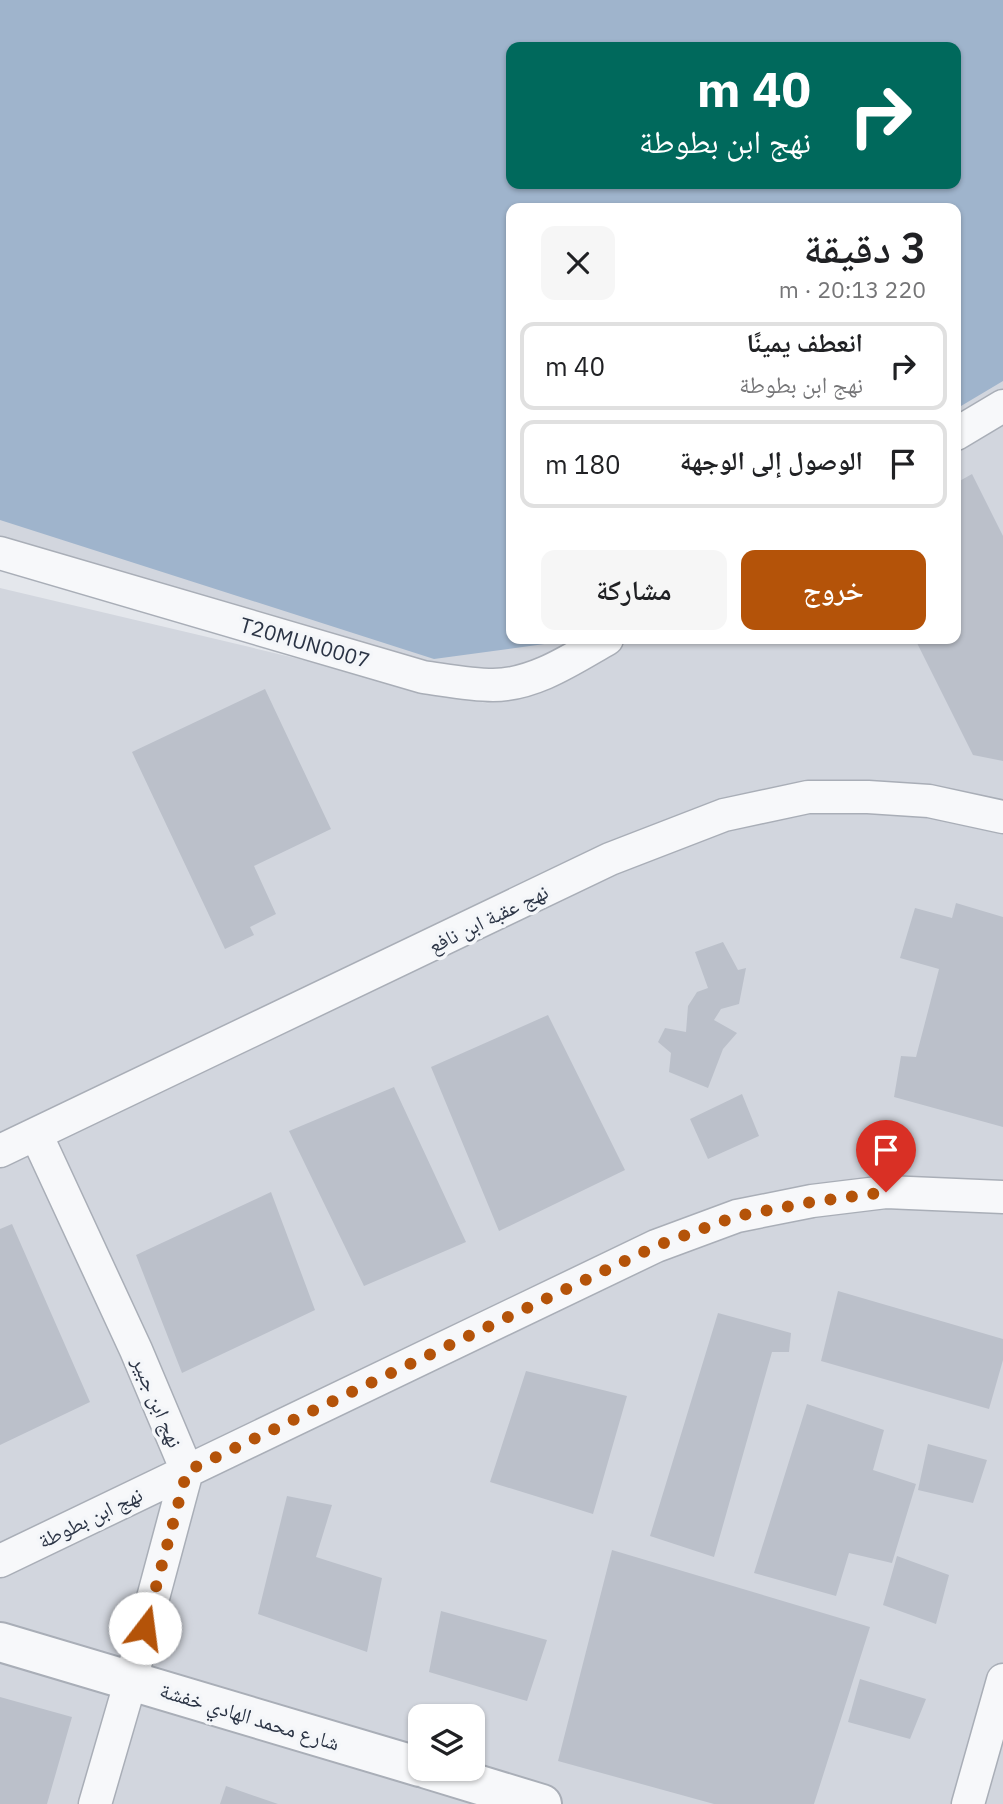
<!DOCTYPE html>
<html lang="ar">
<head>
<meta charset="utf-8">
<style>
	:root { --surface:#fff; --page:#f6f6f6; --text:#202124; --muted:#757577; --line:#e0e0e0; --accent:#b45309 }
	body { margin:0; font-family:"IBM Plex Sans","Noto Naskh Arabic",sans-serif; background:var(--page); color:var(--text); direction:rtl; height:100vh; display:flex; flex-direction:column; font-size:26px; white-space:nowrap }
	* { box-sizing:border-box; margin:0 }
	p { font-size:23px; color:var(--muted) }
	.icon { flex:none; width:38px; height:38px; fill:none; stroke:currentColor; stroke-width:2; stroke-linecap:round; stroke-linejoin:round }
	.map { position:relative; flex:1; overflow:hidden; direction:ltr }
	.sheet { position:absolute; left:506px; top:203px; width:455px; height:441px; display:flex; flex-direction:column; background:var(--surface); border-radius:14px; box-shadow:0 2px 5px #0004; direction:rtl }
	.sheet>* { flex:none }
	.hud { position:absolute; left:506px; top:42px; width:455px; height:147px; border-radius:14px; box-shadow:0 2px 5px #0004; direction:rtl; background:#00695c; color:#fff; overflow:hidden }
	.fabs { position:absolute; left:408px; top:1704px; display:grid; gap:14px }
	.fabs a { display:grid; place-items:center; width:77px; height:77px; border-radius:14px; background:var(--surface); box-shadow:0 2px 5px #0004; font-size:35px }
	.pin { position:absolute; display:grid; place-items:center; width:60px; height:60px; color:#fff; margin:-72px -30px; border-radius:50% 50% 50% 0; rotate:-45deg; box-shadow:0 0 7px #0007 }
	.pin .icon { rotate:45deg }
	.me { position:absolute; width:77px; margin:-38px; rotate:15deg; stroke-linejoin:round; filter:drop-shadow(0 0 5px #0008) }
	.turn { display:flex; align-items:center; gap:24px; height:147px; padding:0 35px; font-size:32px }
	.turn .icon { width:91px; height:91px; stroke-width:2.5 }
	.turn b { display:block; font-size:49px; line-height:60px }
	.round { display:grid; place-items:center; flex:none; width:74px; height:74px; border-radius:14px; background:var(--page) }
	.overview { display:flex; align-items:center; justify-content:space-between; height:119px; padding:0 35px }
	h1 { font-size:42px; font-weight:600; line-height:52px }
	.action { display:flex; gap:14px; margin-top:auto; padding:14px 35px }
	.action a { flex:1; height:80px; border-radius:14px; background:var(--accent); color:#fff; font-size:28px; font-weight:600; line-height:80px; text-align:center }
	.action a+a { background:var(--page); color:var(--text) }
	ul { padding:0; list-style:none }
	li { display:flex; align-items:center; gap:21px; height:88px; margin:0 14px 10px; padding:0 21px; border:4px solid var(--line); border-radius:14px }
	li div { flex:1 }
	li b { display:block; font-size:26px }
	li em { font-style:normal }
	.map>svg:first-child { display:block }
</style>
</head>
<body>
<div class="map">
<svg width="1003" height="1804" viewBox="0 0 1003 1804">
	<rect width="100%" height="100%" fill="#e4e7ec"/>
	<path fill="#d2d6de" fill-rule="evenodd" d="M 0,0 L 1003,0 L 1003,1804 L 0,1804 L 0,588 L 490,704 L 0,570 ZM 511,47 L 956,47 L 956,184 L 511,184 ZM 511,208 L 956,208 L 956,639 L 511,639 ZM 420,1717 L 472,1717 L 472,1769 L 420,1769 Z"/>
	<path fill="#9fb4cc" fill-rule="evenodd" d="M 0,0 L 1003,0 L 1003,381 L 956,409 L 956,208 L 511,208 L 511,639 L 565,639 L 559,642 L 434,659 L 0,520 ZM 511,47 L 956,47 L 956,184 L 511,184 Z"/>
	<path fill="#bbc0ca" d="M 972,474 L 1003,536 L 1003,761 L 973,755 L 915,639 L 956,639 L 956,483 Z
		M 265,689 L 331,829 L 254,866 L 276,914 L 250,927 L 254,935 L 225,949 L 132,752 Z
		M 956,903 L 1003,917 L 1003,1127 L 894,1097 L 901,1056 L 916,1057 L 939,969 L 900,958 L 915,908 L 952,918 Z
		M 723,942 L 738,970 L 746,968 L 739,1004 L 721,1009 L 714,1020 L 737,1033 L 723,1049 L 708,1088 L 669,1072 L 671,1053 L 658,1042 L 665,1028 L 686,1032 L 688,1006 L 697,992 L 708,988 L 695,952 Z
		M 548,1015 L 625,1170 L 499,1231 L 431,1067 Z
		M 394,1087 L 466,1242 L 364,1286 L 289,1131 Z
		M 742,1094 L 759,1136 L 708,1159 L 690,1119 Z
		M 271,1192 L 315,1310 L 182,1373 L 136,1255 Z
		M 12,1224 L 90,1402 L 0,1445 L 0,1229 Z
		M 838,1291 L 1003,1339 L 1003,1360 L 989,1409 L 821,1361 Z
		M 718,1313 L 791,1333 L 789,1352 L 772,1352 L 714,1557 L 650,1536 Z
		M 526,1371 L 627,1396 L 593,1514 L 490,1482 Z
		M 807,1404 L 884,1430 L 873,1470 L 916,1484 L 892,1563 L 849,1553 L 836,1596 L 754,1573 Z
		M 928,1444 L 987,1460 L 973,1503 L 918,1490 Z
		M 287,1496 L 332,1505 L 316,1557 L 382,1578 L 367,1652 L 258,1614 Z
		M 612,1550 L 870,1627 L 814,1804 L 714,1804 L 558,1761 Z
		M 897,1556 L 949,1575 L 936,1624 L 883,1605 Z
		M 441,1611 L 547,1640 L 527,1701 L 429,1672 Z
		M 860,1679 L 926,1699 L 910,1739 L 848,1722 Z
		M 0,1697 L 72,1717 L 47,1804 L 0,1804 Z
		M 226,1786 L 278,1804 L 220,1804 Z"/>
	<g fill="none" stroke-linecap="round" stroke-linejoin="round">
		<g stroke="#a9aeb7" stroke-width="35">
			<path id="minor" d="M 956,434 L 1003,406
				M 0,553 L 423,677 C 445,680 470,685 493,685 C 534,685 572,659 607,639
				M 36,1134 L 136,1350 L 187,1471 L 131,1680 L 95,1804
				M 0,1151 L 610,859 L 724,815 L 808,797 L 868,797 L 929,801 L 1003,817
				M 0,1561 L 656,1246 L 737,1216 L 812,1201 L 886,1192 L 1003,1197
				M 968,1804 L 1003,1680"/>
		</g>
		<g stroke="#a9aeb7" stroke-width="42">
			<path id="tertiary" d="M 0,1642 L 420,1767
				M 427,1769 L 542,1804"/>
		</g>
		<use href="#minor" stroke="#f7f8fa" stroke-width="32"/>
		<use href="#tertiary" stroke="#f7f8fa" stroke-width="38"/>
	</g>
	<g fill="none" stroke-linecap="round" stroke-linejoin="round">
		<path stroke="#b45309" stroke-width="12" stroke-dasharray="0 21.6" d="M 145,1628 L 187,1471 L 656,1246 L 737,1216 L 812,1202 L 886,1192"/>
	</g>
	<g text-anchor="middle" dominant-baseline="central" stroke-width="7" stroke-linejoin="round" paint-order="stroke">
		<g font-size="21" fill="#2b3445" stroke="#f4f6f9">
			<text transform="translate(305 642) rotate(16)">T20MUN0007</text>
			<text transform="translate(488 918) rotate(-26)">نهج عقبة ابن نافع</text>
			<text transform="translate(158 1402) rotate(67)">نهج ابن جبير</text>
			<text transform="translate(90 1517) rotate(-26)">نهج ابن بطوطة</text>
			<text transform="translate(250 1716) rotate(17)">شارع محمد الهادي خفشة</text>
		</g>
	</g>
</svg>
<div class="fabs">
<a><svg class="icon" aria-label="layers" viewBox="0 0 24 24"><path d="M12 4l9 5-9 5-9-5zM3 14l9 5 9-5"/></svg></a>
</div>
<div class="pin" style="left:886px;top:1192px;background:#d93025"><svg class="icon" aria-label="arrive" viewBox="0 0 24 24"><path d="M6 21V4h12l-3 4 3 4H6"/></svg></div>
<svg class="me" style="left:145px;top:1628px" viewBox="-20 -20 40 40"><circle r="19" fill="#fff"/><path d="M0-13L10 11 0 6-10 11z" fill="#b45309"/></svg>
<div class="hud">
<div class="turn"><svg class="icon" aria-label="right" viewBox="0 0 24 24"><path d="M7 20v-9h11M14 6l5 5-5 5"/></svg><div><b>40 m</b>نهج ابن بطوطة</div></div>
</div>
<section class="sheet">
<div class="overview"><div><h1>3 دقيقة</h1><p>220 m · 20:13</p></div><a class="round"><svg class="icon" aria-label="close" viewBox="0 0 24 24"><path d="M6 6l12 12M18 6L6 18"/></svg></a></div>
<ul>
<li><svg class="icon" aria-label="right" viewBox="0 0 24 24"><path d="M7 20v-9h11M14 6l5 5-5 5"/></svg><div><b>انعطف يمينًا</b><p>نهج ابن بطوطة</p></div><em>40 m</em></li>
<li><svg class="icon" aria-label="arrive" viewBox="0 0 24 24"><path d="M6 21V4h12l-3 4 3 4H6"/></svg><div><b>الوصول إلى الوجهة</b></div><em>180 m</em></li>
</ul>
<div class="action"><a>خروج</a><a>مشاركة</a></div>
</section>
</div>
</body>
</html>
